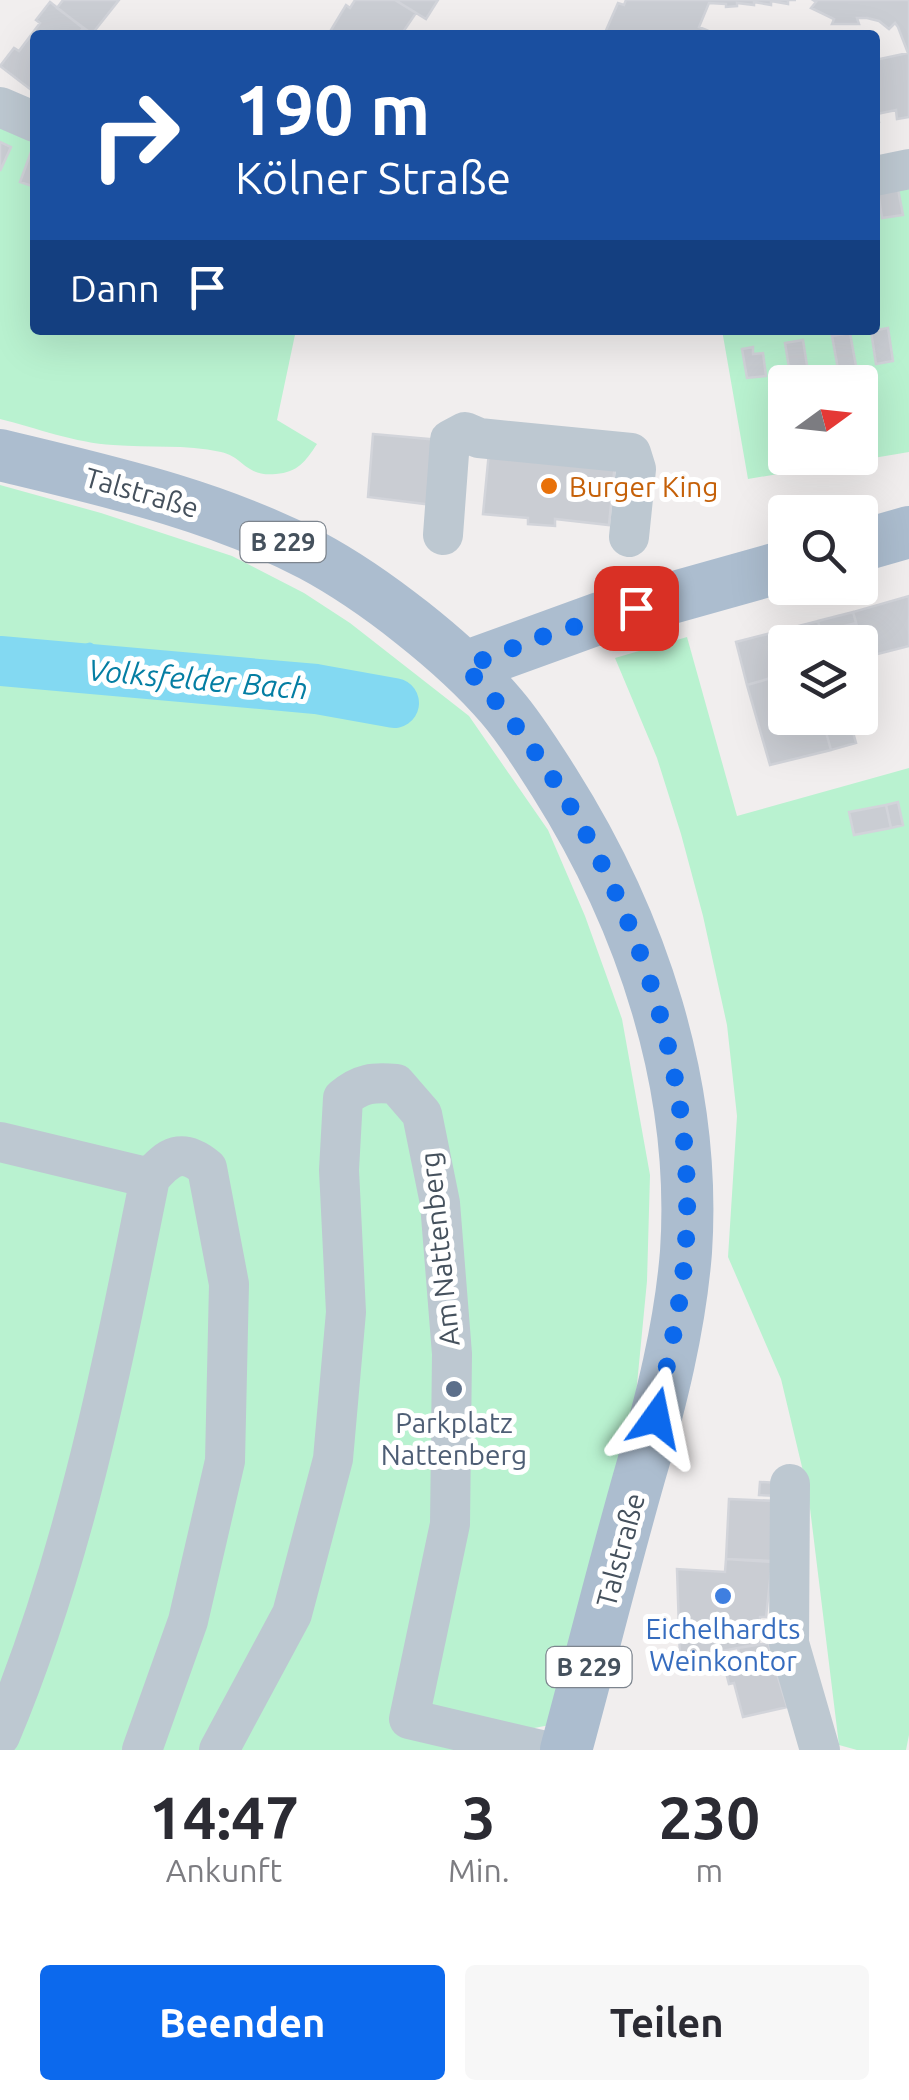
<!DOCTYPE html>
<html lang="de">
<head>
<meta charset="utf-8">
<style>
	:root { --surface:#fff; --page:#f7f7f7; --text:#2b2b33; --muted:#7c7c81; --accent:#0c69ed }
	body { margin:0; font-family:Ubuntu,sans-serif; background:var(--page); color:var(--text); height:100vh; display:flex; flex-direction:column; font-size:38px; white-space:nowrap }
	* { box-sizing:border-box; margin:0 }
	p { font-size:32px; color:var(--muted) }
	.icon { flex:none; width:55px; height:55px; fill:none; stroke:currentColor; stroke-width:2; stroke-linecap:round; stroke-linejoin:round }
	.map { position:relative; height:1750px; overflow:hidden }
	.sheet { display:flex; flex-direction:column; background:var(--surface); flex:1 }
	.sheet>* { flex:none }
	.banner { position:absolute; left:30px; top:30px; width:850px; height:305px; border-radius:10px; box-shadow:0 10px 40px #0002; background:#1a4fa0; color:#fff; overflow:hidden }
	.needle { width:65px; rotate:75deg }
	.controls { position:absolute; left:768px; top:365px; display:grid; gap:20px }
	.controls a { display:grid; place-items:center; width:110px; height:110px; border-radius:10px; background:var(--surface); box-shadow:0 10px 40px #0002; font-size:50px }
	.pin { position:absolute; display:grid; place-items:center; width:85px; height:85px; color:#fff; margin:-42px; border-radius:20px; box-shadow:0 5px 15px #0006 }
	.me { position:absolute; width:110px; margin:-55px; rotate:12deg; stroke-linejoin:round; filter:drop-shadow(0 0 8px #0008) }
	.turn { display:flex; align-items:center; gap:35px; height:210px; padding:0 40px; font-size:45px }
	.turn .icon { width:130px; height:130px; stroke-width:2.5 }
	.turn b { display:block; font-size:70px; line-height:85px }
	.then { display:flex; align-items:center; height:95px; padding:0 40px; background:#0003; gap:20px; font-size:38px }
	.eta { display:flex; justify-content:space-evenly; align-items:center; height:170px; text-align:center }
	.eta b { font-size:60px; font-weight:700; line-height:70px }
	.action { display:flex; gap:20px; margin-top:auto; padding:20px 40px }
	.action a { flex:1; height:115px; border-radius:10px; background:var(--accent); color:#fff; font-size:40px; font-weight:700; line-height:115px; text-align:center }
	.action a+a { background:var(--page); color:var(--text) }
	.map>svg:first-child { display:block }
</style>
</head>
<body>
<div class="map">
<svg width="909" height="1750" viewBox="0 0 909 1750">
	<rect width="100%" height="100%" fill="#f1eeee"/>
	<path fill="#b9f2d0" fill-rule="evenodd" d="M 0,113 L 35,129 L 35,330 L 296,330 L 277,420 L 317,444 C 305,462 298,472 276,474 C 245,477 244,457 221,452 C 185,444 150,448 113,445 C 76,443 36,428 0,419 Z
		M 909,175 L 909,452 L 748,479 L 722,330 L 875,330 L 875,182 ZM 785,382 L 860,382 L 860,458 L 785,458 Z
		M 0,485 L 101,513 L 232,556 L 304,593 L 350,623 L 469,716 L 548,830 L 585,916 L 622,1019 L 650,1175 L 647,1281 L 635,1405 L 550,1725 L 486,1737 L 469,1750 L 0,1750 Z
		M 687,637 L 737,816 L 909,768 L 909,1735 L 906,1750 L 857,1750 L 839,1745 L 808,1492 L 781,1379 L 728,1257 L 737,1116 L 727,1025 L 703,916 L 681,834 L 657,758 L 615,658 Z"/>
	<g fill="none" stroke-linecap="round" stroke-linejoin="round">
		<path stroke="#83d9f2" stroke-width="9" d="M 41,665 L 90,647"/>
		<path stroke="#83d9f2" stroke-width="50" d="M 0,661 L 316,689 L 394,703"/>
	</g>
	<path fill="#cacdd3" stroke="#d2d4da" stroke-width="2.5" d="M 63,0 L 119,0 L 92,34 L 57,8 Z
		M 355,0 L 395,0 L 416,13 L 401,35 L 328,35 L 346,5 L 350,8 Z
		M 395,0 L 438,0 L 426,19 Z
		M 626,0 L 796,0 L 788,0 L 788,4 L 771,1 L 771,5 L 754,2 L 754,5 L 737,3 L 737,6 L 726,7 L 726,4 L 709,3 L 699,27 L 711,32 L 710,35 L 604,35 L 618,3 L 624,5 Z
		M 813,0 L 909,0 L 909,117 L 897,119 L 896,110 L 877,114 L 879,122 L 875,123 L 875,60 L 908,53 L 898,27 L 895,23 L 889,29 L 879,21 L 867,18 L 857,18 L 859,24 L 832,24 L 834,19 L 811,8 L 816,2 Z
		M 50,2 L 83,28 L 78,35 L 35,35 L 34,92 L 0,66 L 14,48 L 19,51 L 40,23 L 36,20 Z
		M 0,142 L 11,147 L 0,171 Z
		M 31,152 L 35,154 L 35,187 L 20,182 Z
		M 898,189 L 903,215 L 882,218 L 878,192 Z
		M 888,328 L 893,361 L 876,364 L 871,331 Z
		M 850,333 L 856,366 L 838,369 L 832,336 Z
		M 803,340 L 808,372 L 790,374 L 785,343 Z
		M 753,347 L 753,354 L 763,353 L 766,376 L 747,378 L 742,349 Z
		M 373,434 L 439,440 L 433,505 L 368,497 Z
		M 489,452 L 615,463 L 609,525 L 555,519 L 555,526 L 528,524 L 528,518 L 483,514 Z
		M 909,596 L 909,646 L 866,657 L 853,612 Z
		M 853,612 L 856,623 L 821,632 L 818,621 Z
		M 818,621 L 821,632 L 856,623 L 864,653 L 860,655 L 860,642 L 785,642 L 785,674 L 747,685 L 736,642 Z
		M 785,674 L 785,718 L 822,718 L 831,750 L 770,765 L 747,685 Z
		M 822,718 L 849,718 L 856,743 L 831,750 Z
		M 898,802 L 903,825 L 891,828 L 886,805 Z
		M 886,805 L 891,828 L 854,835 L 849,812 Z
		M 760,1482 L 779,1483 L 778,1496 L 759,1495 Z
		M 729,1499 L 777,1501 L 773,1561 L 726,1559 Z
		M 726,1559 L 772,1562 L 766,1617 L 760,1617 L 759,1644 L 680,1659 L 677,1569 L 725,1572 Z
		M 769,1643 L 771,1654 L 741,1661 L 738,1648 Z
		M 771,1654 L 787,1707 L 743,1717 L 734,1683 L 729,1684 L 724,1665 Z"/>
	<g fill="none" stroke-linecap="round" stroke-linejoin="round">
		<path stroke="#bdc8d1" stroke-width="40" d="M 0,107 L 35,122
			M 875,176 L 909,169
			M 443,535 L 450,440 L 465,432 L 479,438 L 631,453 L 636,469 L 629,537
			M 0,1142 L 150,1178
			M 790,1484 L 789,1643 L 820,1750
			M 0,1736 C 75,1558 112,1367 150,1178 C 169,1156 182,1147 207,1168 L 229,1284 L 225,1461 L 188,1621 L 142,1750
			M 219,1750 L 292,1614 L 333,1459 L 346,1312 L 339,1170 L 343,1098 C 361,1083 373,1082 396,1084 L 422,1114 L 440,1203 L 452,1354 L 450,1524 L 409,1719 L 541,1750"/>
		<path stroke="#acbdcf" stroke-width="52" d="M 0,455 C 107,481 213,504 311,555 C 373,588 456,653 501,706 C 521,729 538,757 554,782 C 642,921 697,1086 686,1252 C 680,1327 661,1402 640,1474 C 614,1565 591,1658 566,1750
			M 860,546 L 909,532
			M 465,667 L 600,618 L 785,566"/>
	</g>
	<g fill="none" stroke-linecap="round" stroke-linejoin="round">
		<path stroke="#0c69ed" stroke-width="18" stroke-dasharray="0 32.4" d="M 636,608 L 544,636 L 465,667 C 606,814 703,1048 685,1254 C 681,1309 667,1363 656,1418"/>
	</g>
	<circle fill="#e8710a" stroke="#fff" stroke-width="4" cx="549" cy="486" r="10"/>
	<circle fill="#5c6f8a" stroke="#fff" stroke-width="4" cx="454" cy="1389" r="10"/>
	<circle fill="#3f7fe0" stroke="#fff" stroke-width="4" cx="723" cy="1596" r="10"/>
	<g text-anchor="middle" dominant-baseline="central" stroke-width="10" stroke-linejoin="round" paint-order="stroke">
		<g fill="#fff" stroke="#7d858e" stroke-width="2.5">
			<rect x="240.5" y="522" width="85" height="40" rx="8"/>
			<rect x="546.5" y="1647" width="85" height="40" rx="8"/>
		</g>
		<g font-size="25" font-weight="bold" fill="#45515d">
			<text x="283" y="542">B 229</text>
			<text x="589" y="1667">B 229</text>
		</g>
		<g font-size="28" fill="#c56008" stroke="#fff" text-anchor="start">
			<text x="569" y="486">Burger King</text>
		</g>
		<g font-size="28" fill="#45515d" stroke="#fff">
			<text transform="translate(142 492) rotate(16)">Talstraße</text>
			<text transform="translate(439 1249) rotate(-96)">Am Nattenberg</text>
			<text transform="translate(620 1550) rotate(-75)">Talstraße</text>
		</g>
		<g font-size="28" fill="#4e5e75" stroke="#fff">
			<text x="454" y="1422">Parkplatz<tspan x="454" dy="32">Nattenberg</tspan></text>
		</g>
		<g font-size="28" fill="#366cbe" stroke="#fff">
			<text x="723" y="1628">Eichelhardts<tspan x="723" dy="32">Weinkontor</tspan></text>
		</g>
		<g font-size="30" font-style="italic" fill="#047ea3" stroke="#fff">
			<text transform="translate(198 679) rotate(5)">Volksfelder Bach</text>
		</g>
	</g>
</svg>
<div class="controls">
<a><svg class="needle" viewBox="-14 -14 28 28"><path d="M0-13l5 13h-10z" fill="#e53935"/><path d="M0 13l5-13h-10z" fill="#7c7c81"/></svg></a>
<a><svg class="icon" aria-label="search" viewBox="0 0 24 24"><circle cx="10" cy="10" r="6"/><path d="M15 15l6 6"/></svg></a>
<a><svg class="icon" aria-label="layers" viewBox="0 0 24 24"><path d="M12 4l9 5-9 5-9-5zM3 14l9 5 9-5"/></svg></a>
</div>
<div class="pin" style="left:636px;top:608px;background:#d93025"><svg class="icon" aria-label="arrive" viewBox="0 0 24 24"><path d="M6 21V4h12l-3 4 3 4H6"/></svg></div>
<svg class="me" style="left:656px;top:1418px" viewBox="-20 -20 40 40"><path d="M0-17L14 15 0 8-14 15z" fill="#0c69ed" stroke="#fff" stroke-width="4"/></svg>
<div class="banner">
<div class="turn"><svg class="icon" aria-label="right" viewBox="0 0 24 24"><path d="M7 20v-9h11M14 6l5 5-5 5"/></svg><div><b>190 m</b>Kölner Straße</div></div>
<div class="then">Dann<svg class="icon" aria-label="arrive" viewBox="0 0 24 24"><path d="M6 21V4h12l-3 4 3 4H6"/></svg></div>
</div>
</div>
<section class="sheet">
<div class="eta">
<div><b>14:47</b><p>Ankunft</p></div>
<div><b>3</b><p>Min.</p></div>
<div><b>230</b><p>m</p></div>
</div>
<div class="action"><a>Beenden</a><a>Teilen</a></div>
</section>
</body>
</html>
